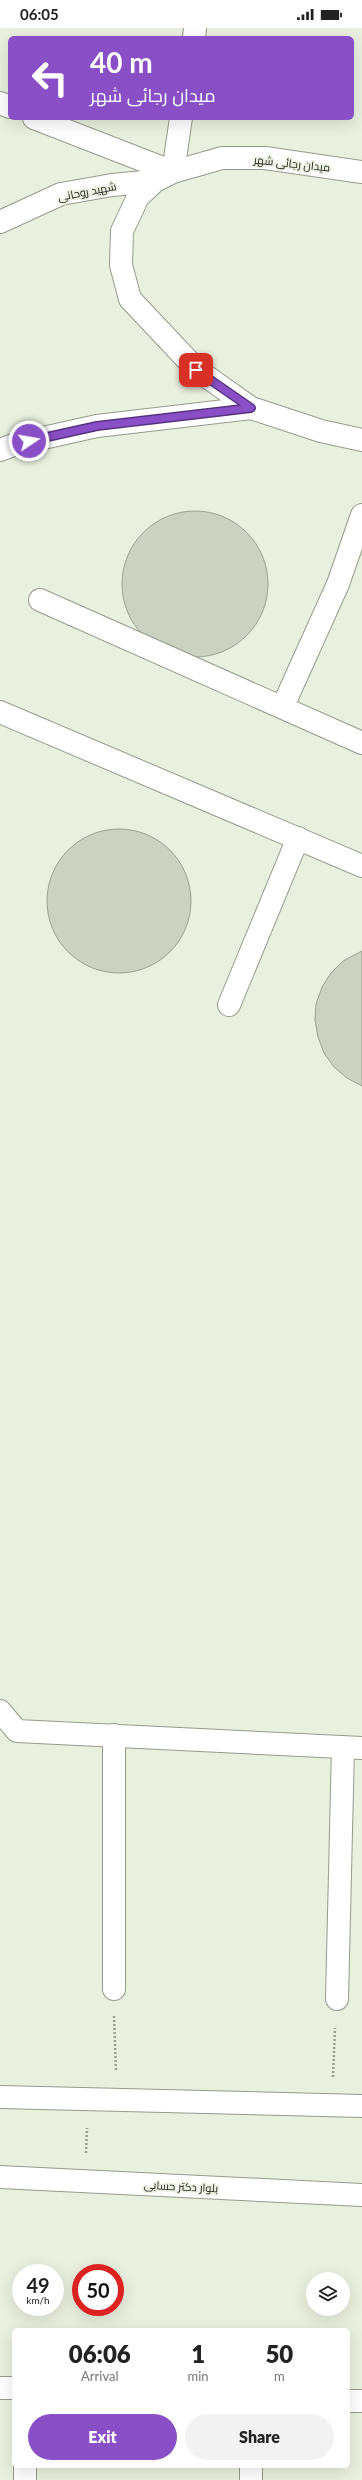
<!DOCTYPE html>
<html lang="en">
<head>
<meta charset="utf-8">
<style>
	:root { --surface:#fff; --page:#f2f2f2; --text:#222; --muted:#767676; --accent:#894fc6 }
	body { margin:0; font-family:Lato,Cairo,sans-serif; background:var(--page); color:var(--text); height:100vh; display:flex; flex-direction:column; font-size:15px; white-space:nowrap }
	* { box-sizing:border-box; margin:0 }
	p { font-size:13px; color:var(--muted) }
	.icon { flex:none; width:22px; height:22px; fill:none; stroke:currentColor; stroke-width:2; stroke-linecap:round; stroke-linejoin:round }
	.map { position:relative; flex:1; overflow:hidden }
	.panel { position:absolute; left:12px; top:2300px; width:338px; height:140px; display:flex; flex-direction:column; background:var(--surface); border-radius:6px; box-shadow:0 4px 16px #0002 }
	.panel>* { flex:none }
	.guide { position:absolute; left:8px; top:8px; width:346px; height:84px; border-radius:6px; box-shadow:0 4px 16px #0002; background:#894fc6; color:#fff; overflow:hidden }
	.buttons { position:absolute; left:306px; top:2244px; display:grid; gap:8px }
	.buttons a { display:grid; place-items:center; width:44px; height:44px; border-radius:50%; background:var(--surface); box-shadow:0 4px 16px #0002; font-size:20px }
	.speed { position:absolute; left:12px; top:2236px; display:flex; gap:8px; font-size:20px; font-weight:700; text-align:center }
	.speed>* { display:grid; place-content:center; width:52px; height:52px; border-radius:50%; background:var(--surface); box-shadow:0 4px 16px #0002; line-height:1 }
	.speed small { font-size:10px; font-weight:400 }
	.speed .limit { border:6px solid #d22; background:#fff; color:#111 }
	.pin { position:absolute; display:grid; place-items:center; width:34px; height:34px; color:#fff; margin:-17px; border-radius:8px; box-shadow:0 2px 6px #0006 }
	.me { position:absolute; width:44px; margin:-22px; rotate:78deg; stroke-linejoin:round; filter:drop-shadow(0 0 3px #0008) }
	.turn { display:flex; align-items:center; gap:14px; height:84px; padding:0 16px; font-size:18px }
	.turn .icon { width:52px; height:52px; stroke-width:2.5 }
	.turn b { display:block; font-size:28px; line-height:34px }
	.eta { display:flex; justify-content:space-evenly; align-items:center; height:68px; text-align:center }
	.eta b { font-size:24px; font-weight:800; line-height:28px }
	.button { display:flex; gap:8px; margin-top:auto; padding:8px 16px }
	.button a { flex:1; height:46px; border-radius:24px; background:var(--accent); color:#fff; font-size:16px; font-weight:800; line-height:46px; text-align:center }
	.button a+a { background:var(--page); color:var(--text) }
	.status { display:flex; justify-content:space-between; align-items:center; height:28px; padding:0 20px; background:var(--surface); direction:ltr }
	.status svg { height:11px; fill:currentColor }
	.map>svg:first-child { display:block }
</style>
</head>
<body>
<div class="status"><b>06:05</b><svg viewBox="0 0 49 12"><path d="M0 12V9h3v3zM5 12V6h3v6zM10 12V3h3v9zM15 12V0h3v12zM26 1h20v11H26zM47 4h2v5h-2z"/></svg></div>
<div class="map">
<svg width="362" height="2452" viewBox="0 0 362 2452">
	<rect width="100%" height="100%" fill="#eaf0df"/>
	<path fill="#ccd2c1" stroke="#9ca192" d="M122 556a73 73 0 1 1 146 0a73 73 0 1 1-146 0Z
		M47 873a72 72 0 1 1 144 0a72 72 0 1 1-144 0Z
		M 362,923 L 362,1058 L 347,1050 L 334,1039 L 324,1025 L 318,1009 L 315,992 L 316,976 L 322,959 L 331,945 L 343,933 Z"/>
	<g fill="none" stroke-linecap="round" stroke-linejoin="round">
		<g stroke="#969b8c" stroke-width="24">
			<path id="minor" d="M 194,10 L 195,0
				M 0,75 L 10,79
				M 34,90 L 173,144 L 181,90
				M 40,572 L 362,715
				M 283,678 L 338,556 L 362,487
				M 0,684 L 362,838
				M 229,977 L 298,810
				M 0,1683 L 17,1703 L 362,1720
				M 114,1961 L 114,1707
				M 337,1971 L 343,1719
				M 0,2360 L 14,2360
				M 348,2373 L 362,2373
				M 25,2438 L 25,2452
				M 251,2438 L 251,2452"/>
		</g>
		<g stroke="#969b8c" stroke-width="24">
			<path id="secondary" d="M 362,144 L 265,130 L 222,130 L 173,144 L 155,153 L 138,169 L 122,203 L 121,237 L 130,271 L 196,341 L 251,380 L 321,403 L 362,412
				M 0,194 L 61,166 L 112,157 L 155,153
				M 0,422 L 16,416 L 97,398 L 251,380"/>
		</g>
		<g stroke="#969b8c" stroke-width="24">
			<path id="primary" d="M 0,2069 L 362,2078
				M 0,2149 L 362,2167"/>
		</g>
		<path stroke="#989d90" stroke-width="2.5" stroke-dasharray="2 2" stroke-linecap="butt" d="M 114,1988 L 116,2043
			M 333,2049 L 335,2000
			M 86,2125 L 87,2100"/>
		<use href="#minor" stroke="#fff" stroke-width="22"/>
		<use href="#secondary" stroke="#fff" stroke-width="22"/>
		<use href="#primary" stroke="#fff" stroke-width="22"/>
	</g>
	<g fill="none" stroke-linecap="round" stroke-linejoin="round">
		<g stroke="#593381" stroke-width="10">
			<path id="route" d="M 29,413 L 97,398 L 251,380 L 196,342"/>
		</g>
		<use href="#route" stroke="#894fc6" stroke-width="7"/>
	</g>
	<g text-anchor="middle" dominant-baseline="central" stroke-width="3.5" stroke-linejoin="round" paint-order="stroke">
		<g font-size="11" fill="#1b1d18" stroke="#eaf0df">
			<text transform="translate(292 135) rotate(6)">میدان رجائی شهر</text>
			<text transform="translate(87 163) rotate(-11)">شهید روحانی</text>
			<text transform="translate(181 2158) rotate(3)">بلوار دکتر حسابی</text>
		</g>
	</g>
</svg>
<div class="buttons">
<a><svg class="icon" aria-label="layers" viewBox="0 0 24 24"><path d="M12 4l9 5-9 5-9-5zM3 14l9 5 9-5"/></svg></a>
</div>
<div class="speed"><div>49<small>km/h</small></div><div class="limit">50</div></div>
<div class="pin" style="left:196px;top:342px;background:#d93025"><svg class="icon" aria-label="arrive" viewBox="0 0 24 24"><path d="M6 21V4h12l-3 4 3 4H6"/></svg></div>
<svg class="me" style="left:29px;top:413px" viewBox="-20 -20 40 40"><circle r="17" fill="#894fc6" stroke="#fff" stroke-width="3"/><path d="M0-11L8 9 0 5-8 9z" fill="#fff"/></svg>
<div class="guide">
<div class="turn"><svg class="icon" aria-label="left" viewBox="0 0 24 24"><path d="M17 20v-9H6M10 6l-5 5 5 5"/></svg><div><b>40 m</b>میدان رجائی شهر</div></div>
</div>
<section class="panel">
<div class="eta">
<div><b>06:06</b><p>Arrival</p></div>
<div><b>1</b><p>min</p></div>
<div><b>50</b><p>m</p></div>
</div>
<div class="button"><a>Exit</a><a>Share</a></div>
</section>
</div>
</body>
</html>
